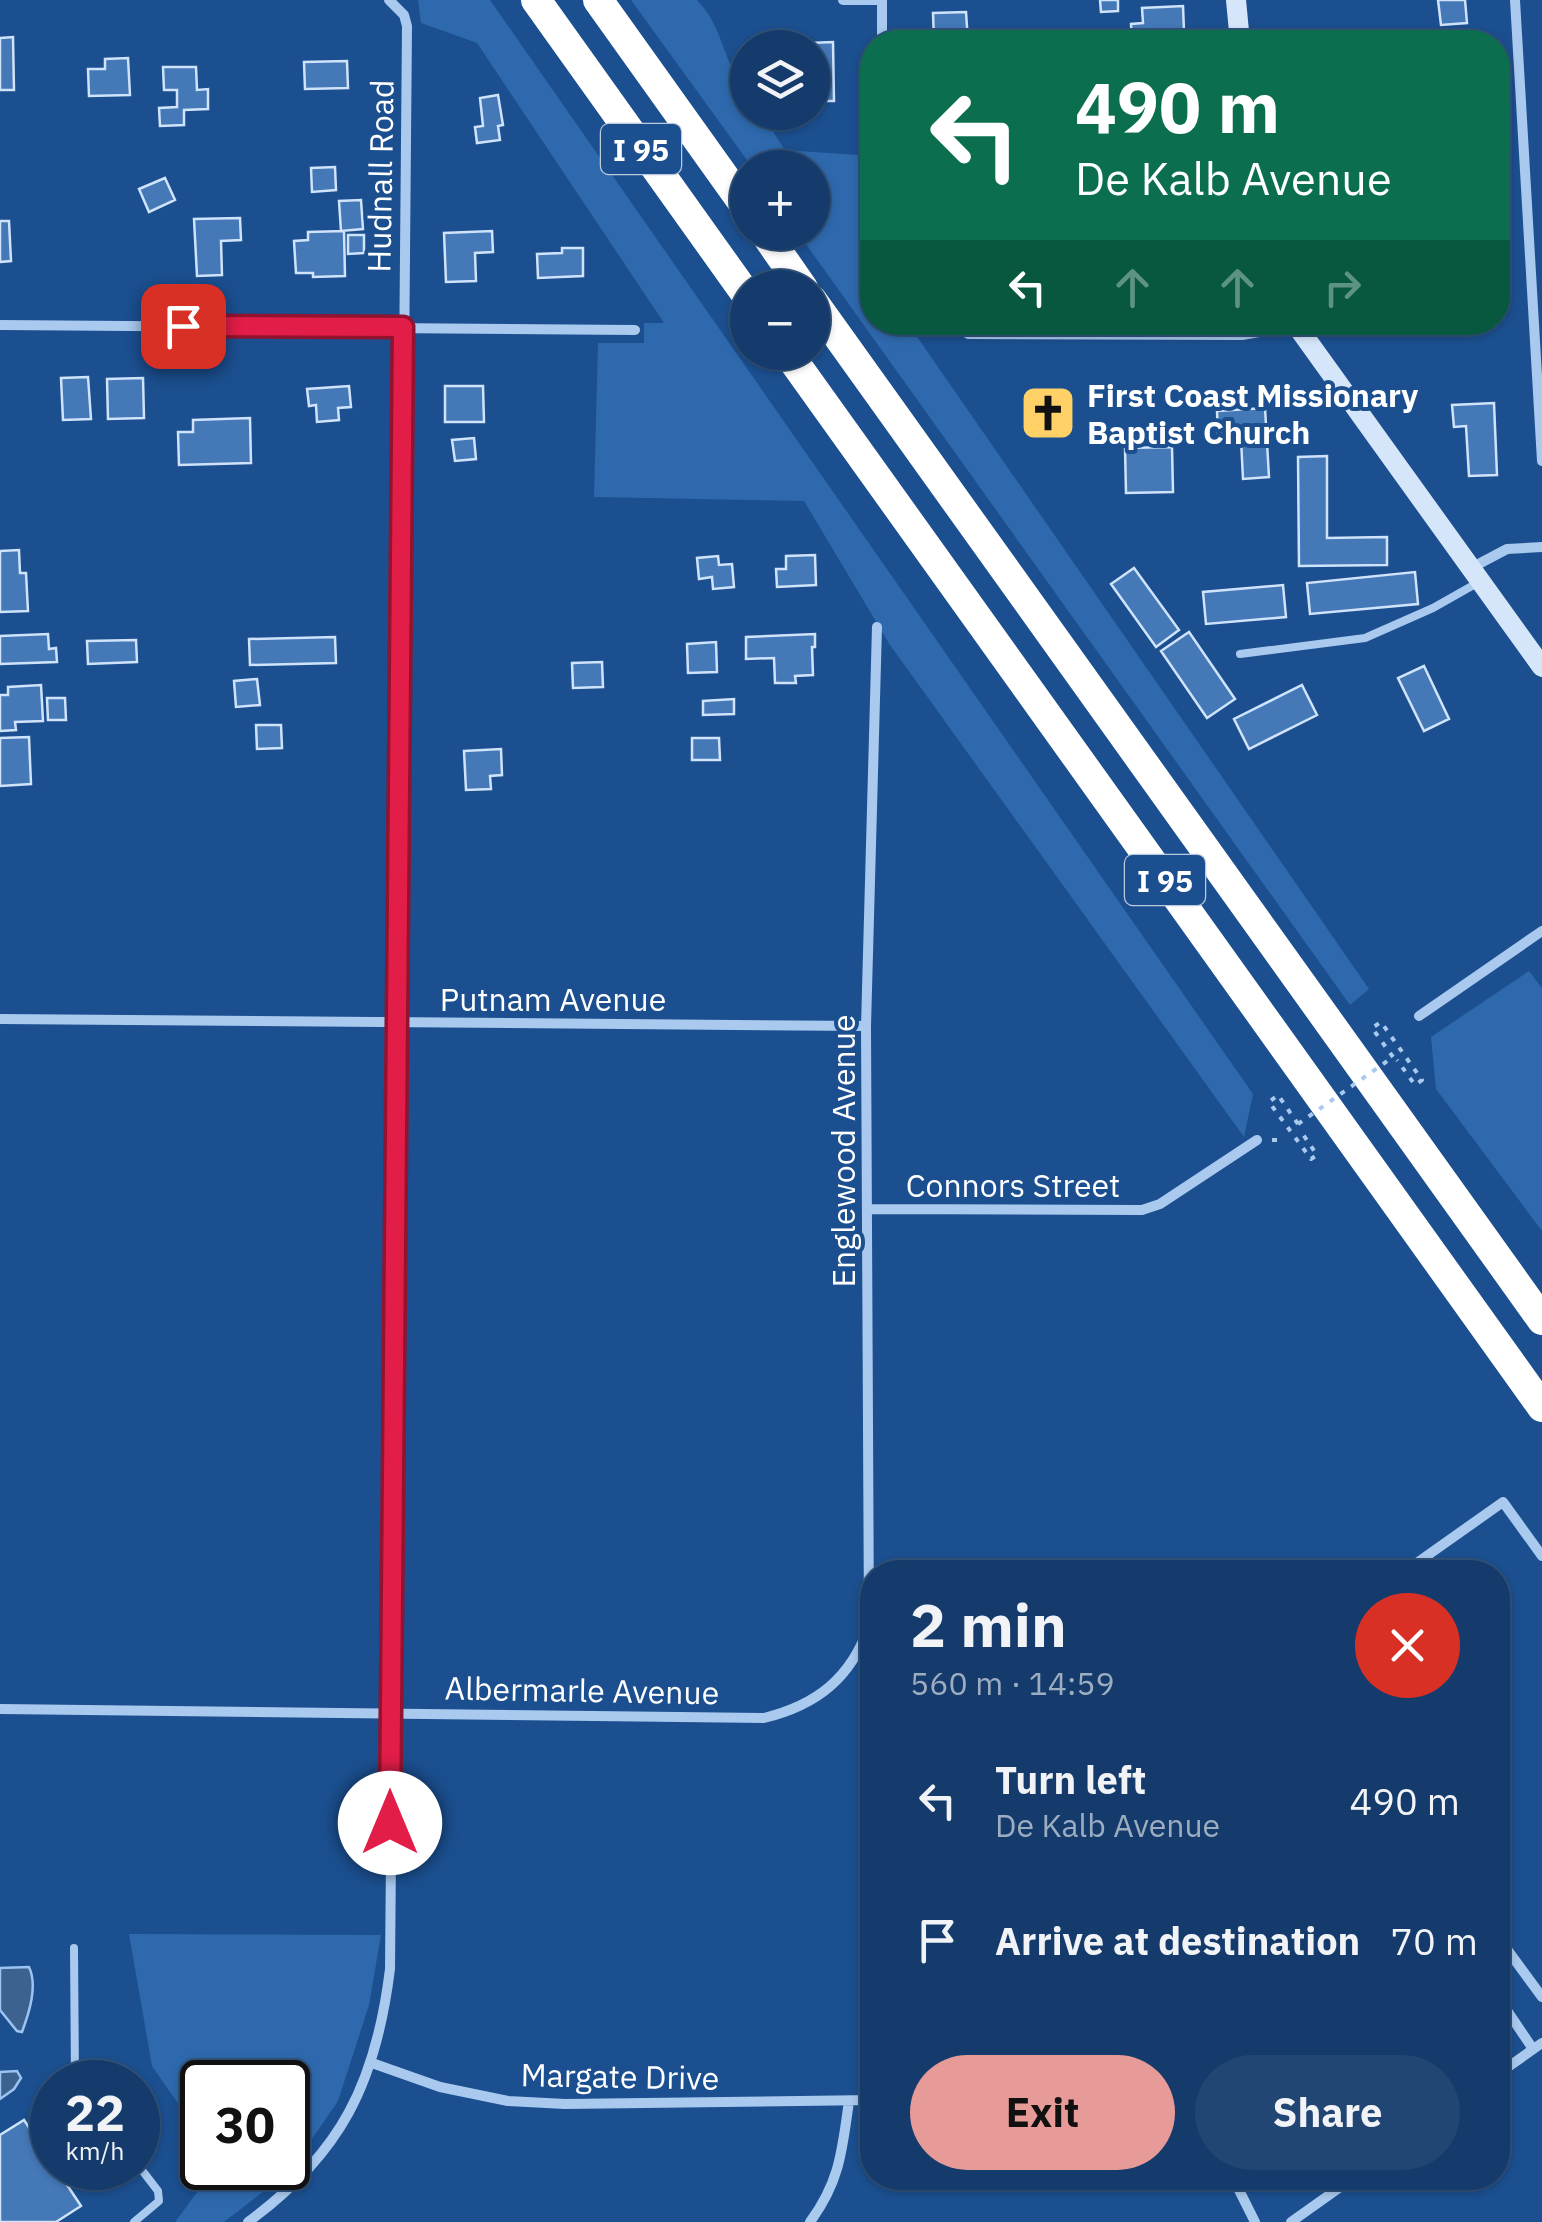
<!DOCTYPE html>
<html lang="en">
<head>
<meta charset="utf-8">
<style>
	:root { --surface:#143b6b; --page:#214673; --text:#f1f3f6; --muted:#9dadc1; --line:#33557e; --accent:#e69b98 }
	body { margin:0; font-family:"IBM Plex Sans",sans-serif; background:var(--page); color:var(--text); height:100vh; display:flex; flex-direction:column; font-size:38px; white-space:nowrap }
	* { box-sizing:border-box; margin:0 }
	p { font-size:32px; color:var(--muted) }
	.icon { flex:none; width:55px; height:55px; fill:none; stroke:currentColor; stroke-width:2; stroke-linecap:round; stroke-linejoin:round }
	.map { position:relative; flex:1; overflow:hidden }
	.side { position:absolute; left:860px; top:1560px; width:650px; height:630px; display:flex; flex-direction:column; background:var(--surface); border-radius:40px; box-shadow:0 2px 8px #0004,0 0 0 2px var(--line) }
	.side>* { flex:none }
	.guide { position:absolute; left:860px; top:30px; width:650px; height:305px; border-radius:40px; box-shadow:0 2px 8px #0004,0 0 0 2px var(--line); background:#0b6e4f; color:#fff; overflow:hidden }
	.fabs { position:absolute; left:730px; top:30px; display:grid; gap:20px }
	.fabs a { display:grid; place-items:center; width:100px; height:100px; border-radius:50%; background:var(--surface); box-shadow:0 2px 8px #0004,0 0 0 2px var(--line); font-size:50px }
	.speed { position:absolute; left:30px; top:2060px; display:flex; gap:20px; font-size:50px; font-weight:700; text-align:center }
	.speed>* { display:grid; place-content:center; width:130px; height:130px; border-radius:50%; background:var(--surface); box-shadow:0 2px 8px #0004,0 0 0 2px var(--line); line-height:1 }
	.speed small { font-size:25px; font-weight:400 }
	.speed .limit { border:5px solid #111; border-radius:15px; background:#fff; color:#111 }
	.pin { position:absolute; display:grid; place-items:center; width:85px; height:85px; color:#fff; margin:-42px; border-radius:20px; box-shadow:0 5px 15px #0006 }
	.me { position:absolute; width:110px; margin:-55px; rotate:0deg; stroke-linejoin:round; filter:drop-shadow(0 0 8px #0008) }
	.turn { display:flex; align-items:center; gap:35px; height:210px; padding:0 50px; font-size:45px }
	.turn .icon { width:130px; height:130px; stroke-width:2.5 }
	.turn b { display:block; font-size:70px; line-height:85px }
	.lanes { display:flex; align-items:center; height:95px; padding:0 50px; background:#0003; justify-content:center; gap:50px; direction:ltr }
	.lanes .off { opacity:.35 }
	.round { display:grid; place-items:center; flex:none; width:105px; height:105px; border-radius:52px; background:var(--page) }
	.headline { display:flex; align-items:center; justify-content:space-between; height:170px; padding:0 50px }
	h1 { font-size:60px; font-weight:700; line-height:75px }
	.primary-button { display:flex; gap:20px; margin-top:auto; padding:20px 50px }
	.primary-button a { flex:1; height:115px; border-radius:60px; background:var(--accent); color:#111; font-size:40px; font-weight:700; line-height:115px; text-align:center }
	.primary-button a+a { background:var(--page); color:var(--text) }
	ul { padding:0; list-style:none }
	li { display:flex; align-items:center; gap:30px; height:140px; padding:0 50px }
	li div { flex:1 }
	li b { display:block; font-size:38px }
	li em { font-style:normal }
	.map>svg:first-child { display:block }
</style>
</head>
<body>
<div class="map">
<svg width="1542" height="2222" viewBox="0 0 1542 2222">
	<rect width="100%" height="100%" fill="#1b4f8f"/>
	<path fill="#2e69ad" d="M 418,0 L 490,0 L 1253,1094 L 1244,1137 L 890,645 L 804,501 L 594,497 L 598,343 L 644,343 L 644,323 L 664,323 L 477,43 L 421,23 Z
		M 631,0 L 697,0 C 717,21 720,41 731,66 C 740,85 748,91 748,112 L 761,113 L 785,150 L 872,156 L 872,322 L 938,323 L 911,328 L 1369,989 L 1350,1005 L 798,233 L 812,232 L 812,168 L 752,167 Z
		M 1529,971 L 1542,988 L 1542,1231 L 1436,1089 L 1431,1037 Z
		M 129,1934 L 381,1935 L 369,2005 L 338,2101 L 290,2171 L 224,2222 L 175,2222 L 215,2168 L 288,2168 L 288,2082 L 202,2082 L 202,2138 L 152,2066 Z"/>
	<path fill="#3c6290" stroke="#9cc4f0" stroke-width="2.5" d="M 29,1967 C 38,1986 29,2013 22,2032 L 17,2031 L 0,2010 L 0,1968 Z
		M 17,2071 L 21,2078 L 14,2089 L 0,2099 L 0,2072 Z"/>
	<path fill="#4478b7" stroke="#cfe3fa" stroke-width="2.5" d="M 1100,0 L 1118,0 L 1118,11 L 1101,12 Z
		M 1438,0 L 1465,0 L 1467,23 L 1441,25 Z
		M 1183,6 L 1184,31 L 1178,32 L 1178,42 L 1132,42 L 1131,24 L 1143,23 L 1142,8 Z
		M 966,12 L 968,42 L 934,42 L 933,13 Z
		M 13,37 L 14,90 L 0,90 L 0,38 Z
		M 833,42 L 834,101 L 812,101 L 812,48 L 809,48 L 809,43 Z
		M 128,58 L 130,95 L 89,96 L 88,69 L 105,69 L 105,59 Z
		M 347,61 L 348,88 L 305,89 L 304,62 Z
		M 163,67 L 196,67 L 197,90 L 208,89 L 208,109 L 184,110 L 184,125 L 160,126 L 159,108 L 177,107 L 177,90 L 164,90 Z
		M 498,95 L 503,125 L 498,126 L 500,140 L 477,143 L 475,127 L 483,126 L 480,98 Z
		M 335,167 L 336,190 L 312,192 L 311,168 Z
		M 165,178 L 175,200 L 149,212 L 139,189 Z
		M 361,200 L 363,229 L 341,231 L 339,201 Z
		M 240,218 L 241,240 L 221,241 L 222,275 L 197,276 L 194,219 Z
		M 0,221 L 9,221 L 11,261 L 0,262 Z
		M 344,231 L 345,276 L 313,277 L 313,273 L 296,273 L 294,241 L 308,240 L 308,232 Z
		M 492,231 L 493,252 L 475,253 L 476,281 L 446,282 L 444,233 Z
		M 348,235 L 364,235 L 364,253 L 348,254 Z
		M 562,248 L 583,248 L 583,276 L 538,278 L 537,254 L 562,253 Z
		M 88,377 L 91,419 L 63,420 L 61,378 Z
		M 143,378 L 144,418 L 108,419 L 107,379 Z
		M 349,386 L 351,407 L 338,408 L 339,420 L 317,422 L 316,405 L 309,406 L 307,389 Z
		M 445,386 L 483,386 L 484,422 L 445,422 Z
		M 1064,388 L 1066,429 L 1037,431 L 1035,389 Z
		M 1494,403 L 1497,475 L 1469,476 L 1466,426 L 1454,427 L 1452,405 Z
		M 1265,408 L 1269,477 L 1243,479 L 1241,439 L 1218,439 L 1217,411 Z
		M 250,418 L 251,463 L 179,465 L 178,432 L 193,432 L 193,420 Z
		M 474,438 L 476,459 L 455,461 L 452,440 Z
		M 1172,447 L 1173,492 L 1126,493 L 1125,448 Z
		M 1327,456 L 1327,538 L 1387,537 L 1387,565 L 1299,566 L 1298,457 Z
		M 19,550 L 20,573 L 26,573 L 28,611 L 0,612 L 0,551 Z
		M 815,555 L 816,585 L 777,587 L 776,569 L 786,569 L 786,556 Z
		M 718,556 L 719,565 L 732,564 L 734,587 L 713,589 L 712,577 L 699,579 L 697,558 Z
		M 1134,568 L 1179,630 L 1156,647 L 1111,584 Z
		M 1415,572 L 1418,604 L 1310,614 L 1307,583 Z
		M 1283,585 L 1286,617 L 1206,624 L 1203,592 Z
		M 1189,632 L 1235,699 L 1207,718 L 1161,651 Z
		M 48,634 L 49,649 L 56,648 L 57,662 L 0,664 L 0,636 Z
		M 815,634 L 815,647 L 812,647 L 813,675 L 795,676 L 796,683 L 775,683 L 774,658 L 746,659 L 746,637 Z
		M 335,637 L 336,663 L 250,665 L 249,639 Z
		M 136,640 L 137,662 L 88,664 L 87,641 Z
		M 716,642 L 717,672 L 688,673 L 687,644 Z
		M 602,662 L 603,687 L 573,688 L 572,663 Z
		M 1424,666 L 1449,719 L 1424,731 L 1398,678 Z
		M 257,679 L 260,705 L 236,707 L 234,681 Z
		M 41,685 L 43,721 L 15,722 L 16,730 L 0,731 L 0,695 L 8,695 L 8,687 Z
		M 1302,685 L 1317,715 L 1249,749 L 1234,719 Z
		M 47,698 L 65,698 L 66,720 L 48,720 Z
		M 734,699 L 734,714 L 703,715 L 703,701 Z
		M 256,725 L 281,725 L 282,748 L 257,749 Z
		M 29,737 L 31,784 L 0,786 L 0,738 Z
		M 692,738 L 719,738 L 720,760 L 692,760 Z
		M 501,749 L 502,775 L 490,776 L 491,789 L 466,790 L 464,751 Z
		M 24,2120 L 81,2206 L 56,2222 L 0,2222 L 0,2135 Z"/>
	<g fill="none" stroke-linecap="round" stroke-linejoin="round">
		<path stroke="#a9c9ee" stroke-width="4" stroke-dasharray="5 8" stroke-linecap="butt" d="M 1393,1057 L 1372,1028 L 1381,1022 L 1422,1080 L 1415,1085 L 1397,1060
			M 1298,1124 L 1278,1095 L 1269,1102 L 1311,1159 L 1317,1155 L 1300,1130
			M 1272,1140 L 1284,1140"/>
		<path stroke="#a9c9ee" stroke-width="8" d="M 1240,654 L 1365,638 L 1433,608 L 1479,582
			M 74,1948 L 75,2082
			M 134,2222 L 159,2201 L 158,2191 L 138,2165"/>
		<path stroke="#a9c9ee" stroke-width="10" d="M 843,0 L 882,0
			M 882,0 L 882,42
			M 1515,0 L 1542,461
			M 0,325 L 635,330
			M 968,334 L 1242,335 L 1259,332 L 1280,322
			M 1471,568 L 1507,549 L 1542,547
			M 1419,1016 L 1542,931
			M 0,1019 L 866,1026
			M 869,1209 L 1142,1210 L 1160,1204 L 1257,1140
			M 1207,1572 L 1220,1563 L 1231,1565 L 1241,1572
			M 1404,1572 L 1503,1502 L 1542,1556
			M 0,1709 L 764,1718 C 817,1705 851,1678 869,1626 L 866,1026 L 877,627
			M 1498,1937 L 1542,1997
			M 1498,1997 L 1533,2049
			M 372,2063 L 440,2087 L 508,2101 L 565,2104 L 872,2100
			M 1498,2074 L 1542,2043
			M 1233,2178 L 1255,2222
			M 248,2222 C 341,2154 376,2083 390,1969 L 407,26 L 404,15 L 389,0
			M 810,2222 C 840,2181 842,2151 849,2101
			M 1291,2222 L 1353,2178"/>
		<path stroke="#d6e6fa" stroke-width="20" d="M 1236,0 L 1240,42
			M 1294,322 L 1542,667"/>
		<path stroke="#fff" stroke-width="30" d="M 536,0 L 748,297
			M 598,0 L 748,210
			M 764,232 L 803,288
			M 812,300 L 1542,1320
			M 787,352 L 1542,1407"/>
		<path stroke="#a9c9ee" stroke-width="4" stroke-dasharray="5 8" stroke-linecap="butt" d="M 1298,1124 L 1393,1057"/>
	</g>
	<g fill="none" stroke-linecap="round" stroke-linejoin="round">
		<g stroke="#92132f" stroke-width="25">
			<path id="route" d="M 183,326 L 403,327 L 390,1823"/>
		</g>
		<use href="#route" stroke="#e11d48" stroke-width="18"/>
	</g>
	<defs>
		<g id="church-square" transform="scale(2.875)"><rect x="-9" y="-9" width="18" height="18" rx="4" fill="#ffd166" stroke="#1b4f8f"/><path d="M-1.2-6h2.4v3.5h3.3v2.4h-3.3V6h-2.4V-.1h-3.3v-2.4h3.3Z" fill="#111"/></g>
	</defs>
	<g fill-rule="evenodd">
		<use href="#church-square" x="1048" y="413"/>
	</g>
	<g text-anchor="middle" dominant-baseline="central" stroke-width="8" stroke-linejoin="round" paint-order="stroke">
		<g fill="#1b4f8f" stroke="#bbcadd" stroke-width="2.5">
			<rect x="601" y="124" width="80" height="50" rx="8"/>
			<rect x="1125" y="855" width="80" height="50" rx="8"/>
		</g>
		<g font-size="30" font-weight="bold" fill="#fff">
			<text x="641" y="149">I 95</text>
			<text x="1165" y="880">I 95</text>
		</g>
		<g font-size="32" fill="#fff" stroke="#1b4f8f">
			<text transform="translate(380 176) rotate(-89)">Hudnall Road</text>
			<text x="553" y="999">Putnam Avenue</text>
			<text transform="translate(843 1151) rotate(-90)">Englewood Avenue</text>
			<text x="1013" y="1185">Connors Street</text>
			<text transform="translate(582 1690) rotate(1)">Albermarle Avenue</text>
			<text transform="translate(620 2076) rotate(1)">Margate Drive</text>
		</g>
		<g font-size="32" font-weight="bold" fill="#fff" stroke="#1b4f8f" text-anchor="start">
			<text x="1087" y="395">First Coast Missionary<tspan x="1087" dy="37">Baptist Church</tspan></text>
		</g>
	</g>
</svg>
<div class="fabs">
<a><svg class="icon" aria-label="layers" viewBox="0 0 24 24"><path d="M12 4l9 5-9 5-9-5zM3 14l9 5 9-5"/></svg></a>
<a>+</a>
<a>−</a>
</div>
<div class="speed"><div>22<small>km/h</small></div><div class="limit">30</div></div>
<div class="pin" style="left:183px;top:326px;background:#d93025"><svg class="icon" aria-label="arrive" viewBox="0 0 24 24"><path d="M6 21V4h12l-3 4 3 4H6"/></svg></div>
<svg class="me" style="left:390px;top:1823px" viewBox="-20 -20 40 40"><circle r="19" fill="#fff"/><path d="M0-13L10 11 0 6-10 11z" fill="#e11d48"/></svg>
<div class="guide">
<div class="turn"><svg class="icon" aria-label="left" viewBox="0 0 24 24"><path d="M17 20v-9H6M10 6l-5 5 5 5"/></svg><div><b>490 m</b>De Kalb Avenue</div></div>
<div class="lanes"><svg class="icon" aria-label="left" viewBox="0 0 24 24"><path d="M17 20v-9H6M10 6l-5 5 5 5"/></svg><svg class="icon off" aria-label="ahead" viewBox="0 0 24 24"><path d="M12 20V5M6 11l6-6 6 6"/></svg><svg class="icon off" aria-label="ahead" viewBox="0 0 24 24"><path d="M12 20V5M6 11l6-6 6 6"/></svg><svg class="icon off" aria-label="right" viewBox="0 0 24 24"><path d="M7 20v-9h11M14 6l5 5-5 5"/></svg></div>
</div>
<section class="side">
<div class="headline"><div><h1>2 min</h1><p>560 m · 14:59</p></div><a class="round" style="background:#d93025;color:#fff"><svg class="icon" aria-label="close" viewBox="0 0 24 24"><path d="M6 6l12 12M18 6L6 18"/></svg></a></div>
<ul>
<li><svg class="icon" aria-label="left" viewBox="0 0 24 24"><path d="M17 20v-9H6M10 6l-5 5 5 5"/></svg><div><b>Turn left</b><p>De Kalb Avenue</p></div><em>490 m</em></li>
<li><svg class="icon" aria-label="arrive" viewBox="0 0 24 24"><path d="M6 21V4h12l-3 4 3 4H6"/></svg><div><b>Arrive at destination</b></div><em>70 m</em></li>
</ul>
<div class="primary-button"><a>Exit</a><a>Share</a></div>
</section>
</div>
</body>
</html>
